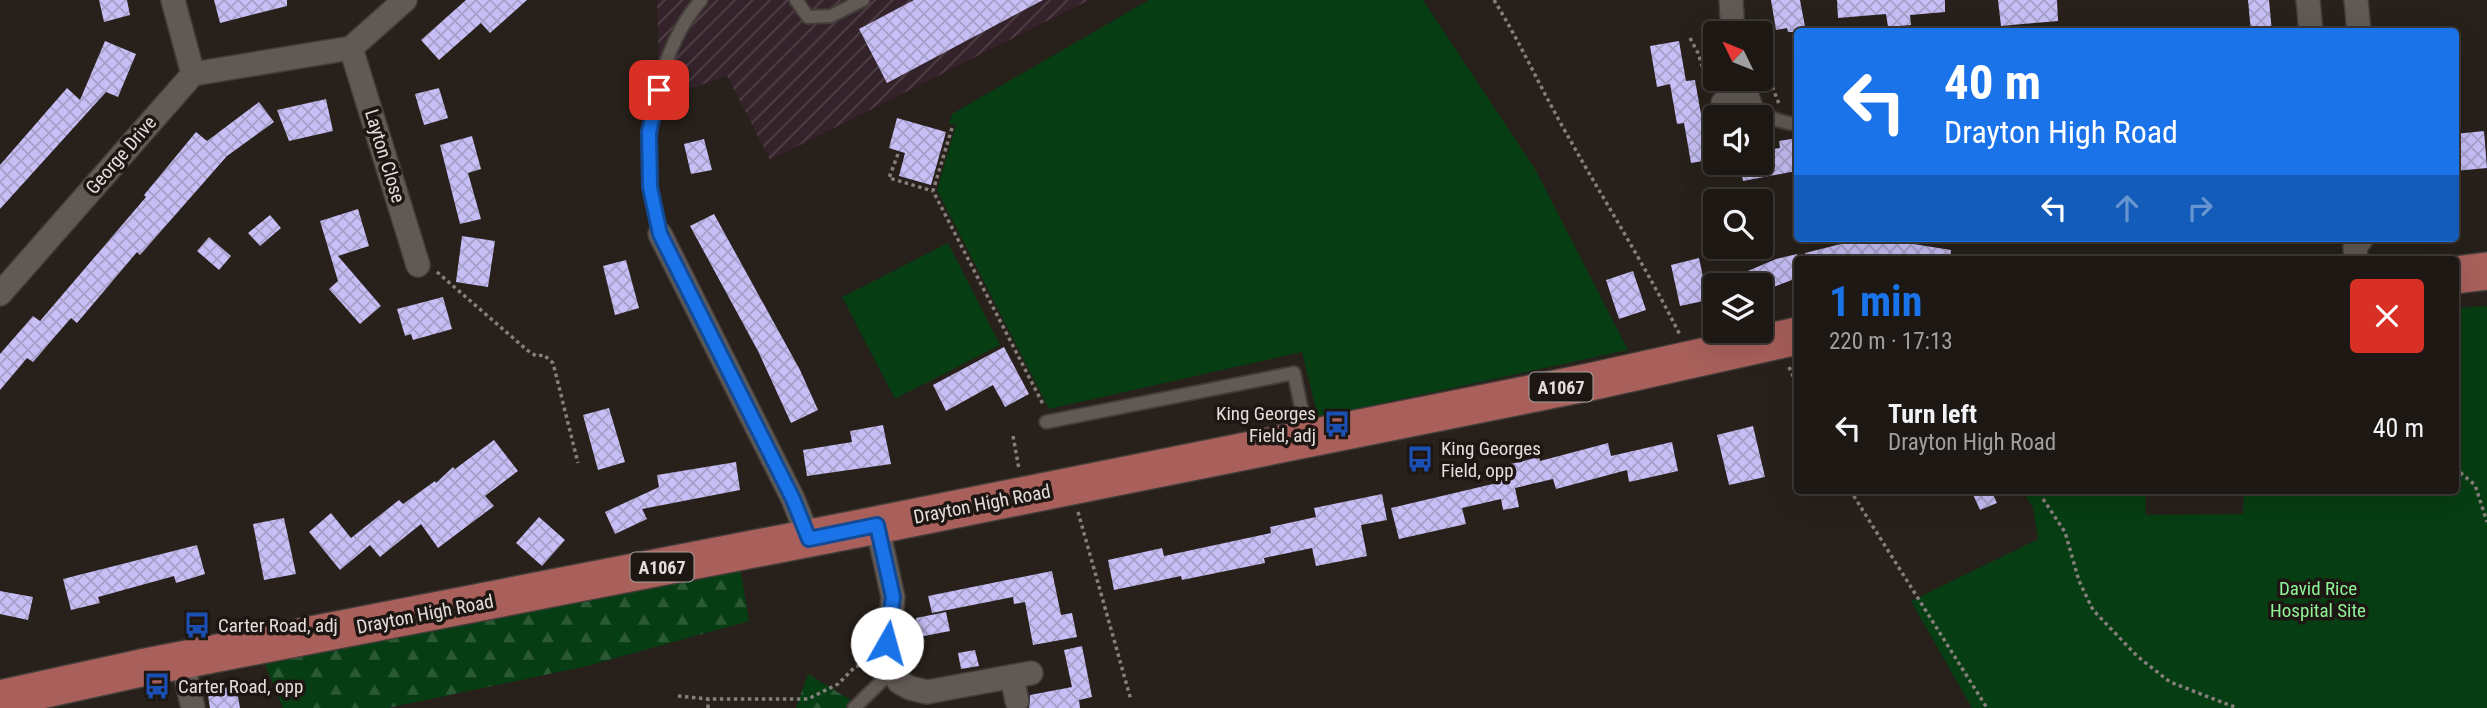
<!DOCTYPE html>
<html lang="en">
<head>
<meta charset="utf-8">
<style>
	:root { --surface:#1d1814; --page:#25211d; --text:#f1f3f6; --muted:#a0a0a0; --line:#3b3734; --accent:#1a73e8 }
	body { margin:0; font-family:"Roboto Condensed",sans-serif; background:var(--page); color:var(--text); height:100vh; display:flex; flex-direction:column; font-size:26px; white-space:nowrap }
	* { box-sizing:border-box; margin:0 }
	p { font-size:23px; color:var(--muted) }
	.icon { flex:none; width:38px; height:38px; fill:none; stroke:currentColor; stroke-width:2; stroke-linecap:round; stroke-linejoin:round }
	.map { position:relative; flex:1; overflow:hidden }
	.details { position:absolute; left:1794px; top:256px; width:665px; height:238px; display:flex; flex-direction:column; background:var(--surface); border-radius:7px; box-shadow:0 7px 28px #0002,0 0 0 2px var(--line) }
	.details>* { flex:none }
	.guide { position:absolute; left:1794px; top:28px; width:665px; height:214px; border-radius:7px; box-shadow:0 7px 28px #0002,0 0 0 2px var(--line); background:#1a73e8; color:#fff; overflow:hidden }
	.needle { width:46px; rotate:313deg }
	.buttons { position:absolute; left:1703px; top:21px; display:grid; gap:14px }
	.buttons a { display:grid; place-items:center; width:70px; height:70px; border-radius:7px; background:var(--surface); box-shadow:0 7px 28px #0002,0 0 0 2px var(--line); font-size:35px }
	.pin { position:absolute; display:grid; place-items:center; width:60px; height:60px; color:#fff; margin:-30px; border-radius:14px; box-shadow:0 4px 10px #0006 }
	.me { position:absolute; width:77px; margin:-38px; rotate:7deg; stroke-linejoin:round; filter:drop-shadow(0 0 5px #0008) }
	.turn { display:flex; align-items:center; gap:24px; height:147px; padding:0 35px; font-size:32px }
	.turn .icon { width:91px; height:91px; stroke-width:2.5 }
	.turn b { display:block; font-size:49px; line-height:60px }
	.lanes { display:flex; align-items:center; height:66px; padding:0 35px; background:#0003; justify-content:center; gap:35px; direction:ltr }
	.lanes .off { opacity:.35 }
	.round { display:grid; place-items:center; flex:none; width:74px; height:74px; border-radius:7px; background:var(--page) }
	.overview { display:flex; align-items:center; justify-content:space-between; height:119px; padding:0 35px }
	h1 { font-size:42px; font-weight:700; line-height:52px; color:var(--accent) }
	ul { padding:0; list-style:none }
	li { display:flex; align-items:center; gap:21px; height:105px; padding:0 35px }
	li div { flex:1 }
	li b { display:block; font-size:26px }
	li em { font-style:normal }
	.map>svg:first-child { display:block }
</style>
</head>
<body>
<div class="map">
<svg width="2487" height="708" viewBox="0 0 2487 708">
	<defs>
		<pattern id="industrial-furrows" width="10" height="10" patternUnits="userSpaceOnUse" patternTransform="scale(1.75)"><rect width="10" height="10" fill="#34232a"/><path d="M-1 1l2-2M0 10L10 0M9 11l2-2" fill="none" stroke="#514248"/></pattern>
		<pattern id="forest-firs" width="22" height="20" patternUnits="userSpaceOnUse" patternTransform="scale(1.75)"><rect width="22" height="20" fill="#073d12"/><path d="M5 1l3.5 6h-7zM16 11l3.5 6h-7z" fill="#2b5934"/></pattern>
		<pattern id="building-cross-hatch" width="8" height="8" patternUnits="userSpaceOnUse" patternTransform="scale(1.75)"><rect width="8" height="8" fill="#c6bef5"/><path d="M0 0l8 8M0 8l8-8" fill="none" stroke="#a69fc8"/></pattern>
	</defs>
	<rect width="100%" height="100%" fill="#27201b"/>
	<path fill="url(#industrial-furrows)" d="M 657,0 L 1089,0 L 770,160 L 727,76 L 660,99 Z"/>
	<path fill="url(#forest-firs)" d="M 739,562 L 749,621 L 587,666 L 388,708 L 283,708 L 262,657 Z
		M 808,674 L 864,708 L 796,708 Z"/>
	<path fill="#073d12" d="M 1149,0 L 1423,0 L 1535,169 L 1628,350 L 1318,417 L 1302,352 L 1049,409 L 937,190 L 956,125 L 949,124 L 952,114 Z
		M 948,243 L 1000,345 L 895,399 L 842,297 Z
		M 2487,306 L 2487,708 L 1972,708 L 1911,601 L 2038,539 L 2033,508 L 2023,490 L 2145,490 L 2146,515 L 2243,514 L 2244,490 L 2455,490 L 2455,308 Z"/>
	<path fill="url(#building-cross-hatch)" d="M 99,0 L 127,0 L 130,15 L 104,22 Z
		M 214,0 L 287,0 L 287,6 L 220,23 Z
		M 466,0 L 527,0 L 490,33 L 481,23 L 439,60 L 421,40 Z
		M 914,0 L 1043,0 L 887,83 L 859,29 Z
		M 1771,0 L 1800,0 L 1806,32 L 1788,32 L 1787,28 L 1776,30 Z
		M 1837,0 L 1945,0 L 1945,12 L 1910,15 L 1911,25 L 1888,27 L 1886,14 L 1838,18 Z
		M 1998,0 L 2057,0 L 2058,21 L 2001,26 Z
		M 2248,0 L 2269,0 L 2272,32 L 2251,32 Z
		M 105,41 L 136,54 L 118,97 L 106,92 L 0,209 L 0,165 L 67,88 L 80,100 Z
		M 1679,41 L 1686,81 L 1695,80 L 1702,120 L 1715,117 L 1715,159 L 1691,163 L 1684,123 L 1677,124 L 1670,84 L 1657,87 L 1650,46 Z
		M 439,88 L 448,118 L 424,125 L 415,94 Z
		M 326,99 L 333,131 L 289,141 L 277,110 Z
		M 259,102 L 274,122 L 227,156 L 140,255 L 137,252 L 77,323 L 71,318 L 33,362 L 27,358 L 0,390 L 0,354 L 33,316 L 40,321 L 146,197 L 144,195 L 196,132 L 207,141 Z
		M 897,118 L 946,132 L 931,185 L 899,176 L 905,153 L 889,148 Z
		M 2484,131 L 2487,168 L 2455,171 L 2455,134 Z
		M 472,136 L 481,169 L 468,173 L 481,219 L 460,224 L 440,145 Z
		M 1797,138 L 1796,171 L 1743,181 L 1740,163 L 1760,163 L 1760,151 L 1780,148 L 1779,141 Z
		M 704,139 L 712,170 L 691,174 L 684,144 Z
		M 358,209 L 369,246 L 338,256 L 381,306 L 360,324 L 329,289 L 338,281 L 320,221 Z
		M 714,214 L 800,370 L 818,410 L 791,423 L 758,351 L 690,226 Z
		M 270,215 L 281,228 L 260,246 L 248,233 Z
		M 462,236 L 495,241 L 488,287 L 456,282 Z
		M 209,237 L 231,256 L 219,270 L 197,251 Z
		M 1845,243 L 1907,243 L 1951,250 L 1950,259 L 1806,259 L 1805,253 Z
		M 1797,254 L 1797,278 L 1760,292 L 1760,285 L 1715,285 L 1776,259 Z
		M 1699,258 L 1708,300 L 1680,306 L 1671,265 Z
		M 626,260 L 639,308 L 615,315 L 603,266 Z
		M 1633,271 L 1646,310 L 1619,319 L 1606,280 Z
		M 443,297 L 452,329 L 413,340 L 411,334 L 405,336 L 397,309 Z
		M 1004,347 L 1029,394 L 1005,407 L 993,385 L 946,411 L 933,385 Z
		M 609,408 L 625,462 L 598,470 L 583,415 Z
		M 883,425 L 891,464 L 807,476 L 803,450 L 852,442 L 850,431 Z
		M 1753,426 L 1765,477 L 1729,485 L 1717,435 Z
		M 494,440 L 518,471 L 485,496 L 494,506 L 438,548 L 421,524 L 380,557 L 370,545 L 340,570 L 309,532 L 331,513 L 351,538 L 399,500 L 403,504 L 435,481 L 436,483 L 453,467 L 455,469 Z
		M 1672,442 L 1678,471 L 1629,482 L 1627,470 L 1556,489 L 1553,479 L 1515,488 L 1519,507 L 1503,510 L 1501,499 L 1462,508 L 1466,524 L 1399,539 L 1391,508 L 1497,483 L 1494,468 L 1539,457 L 1540,461 L 1608,443 L 1611,456 Z
		M 736,462 L 740,490 L 642,509 L 647,519 L 615,534 L 605,512 L 659,487 L 657,475 Z
		M 1971,490 L 1991,490 L 1997,503 L 1980,510 Z
		M 1382,494 L 1387,520 L 1361,525 L 1367,556 L 1316,566 L 1312,548 L 1264,558 L 1265,563 L 1182,580 L 1181,576 L 1114,590 L 1108,560 L 1162,548 L 1164,556 L 1271,533 L 1270,527 L 1316,517 L 1314,508 Z
		M 539,517 L 565,540 L 542,566 L 516,543 Z
		M 284,518 L 296,574 L 264,580 L 253,524 Z
		M 197,545 L 205,574 L 176,583 L 174,576 L 167,578 L 98,597 L 100,603 L 71,610 L 63,579 Z
		M 1052,571 L 1061,615 L 1072,613 L 1077,637 L 1033,645 L 1025,602 L 1014,604 L 1013,597 L 932,613 L 928,596 Z
		M 0,591 L 33,597 L 28,620 L 0,614 Z
		M 946,612 L 950,631 L 919,637 L 916,618 Z
		M 1082,646 L 1092,697 L 1079,700 L 1080,708 L 1029,708 L 1030,695 L 1072,687 L 1064,650 Z
		M 975,650 L 979,666 L 961,669 L 958,653 Z
		M 236,685 L 240,708 L 210,708 L 207,690 Z"/>
	<g fill="none" stroke-linecap="round" stroke-linejoin="round">
		<g stroke="#433c39" stroke-width="16">
			<path id="service" d="M 796,0 L 808,17 L 831,16 L 863,0
				M 1751,107 C 1765,116 1780,123 1797,124
				M 660,234 C 657,219 652,203 650,187 C 644,128 661,46 701,0
				M 1046,422 L 1294,373 L 1307,435
				M 854,708 L 892,671"/>
		</g>
		<g stroke="#433c39" stroke-width="26">
			<path id="minor" d="M 405,0 L 351,48 L 418,265
				M 1731,0 L 1733,33
				M 2308,0 L 2311,32
				M 2356,0 L 2359,32
				M 193,74 L 351,48
				M 1741,79 L 1751,107
				M 1723,103 L 1745,93
				M 660,234 L 793,499 L 809,539
				M 2356,259 L 2355,247 L 2362,238
				M 0,294 L 193,74 L 173,0
				M 877,525 L 893,597 L 887,660 L 899,682 L 910,688 L 927,692 L 1031,673
				M 182,661 L 193,708
				M 1012,677 L 1017,701"/>
		</g>
		<g stroke="#433c39" stroke-width="40">
			<path id="primary" d="M 2455,275 L 2487,271
				M 0,699 L 141,668 L 877,525 L 1585,383 L 1797,336"/>
		</g>
		<path stroke="#857f7b" stroke-width="3.5" stroke-dasharray="3.5 3.5" stroke-linecap="butt" d="M 1494,0 C 1520,42 1540,87 1565,131 C 1603,199 1645,265 1680,335
			M 1690,38 L 1698,53 L 1709,88
			M 1760,54 L 1779,104
			M 952,128 L 933,191 L 1044,406
			M 898,154 L 889,178 L 933,191
			M 437,272 L 527,350 L 536,356 L 544,355 L 553,363 L 578,463
			M 1789,367 L 1797,385
			M 1013,436 L 1019,469
			M 2455,468 L 2475,485 L 2487,522
			M 1850,490 L 1987,708
			M 2043,499 L 2065,532 L 2079,581 L 2093,610 L 2137,656 L 2170,682 L 2237,708
			M 1078,512 L 1131,700
			M 678,696 L 708,699 L 808,699 L 838,684 L 855,667 L 868,662
			M 708,708 L 708,699"/>
		<use href="#service" stroke="#615954" stroke-width="12"/>
		<use href="#minor" stroke="#615954" stroke-width="23"/>
		<use href="#primary" stroke="#a9605b" stroke-width="37"/>
	</g>
	<g fill="none" stroke-linecap="round" stroke-linejoin="round">
		<g stroke="#114b97" stroke-width="18">
			<path id="route" d="M 659,90 L 649,132 L 650,187 L 660,234 L 793,499 L 809,539 L 877,525 L 893,597 L 887,643"/>
		</g>
		<use href="#route" stroke="#1a73e8" stroke-width="12"/>
	</g>
	<defs>
		<g id="bus-bare" transform="scale(2.1)"><path d="M-5-6H5V4H4V6H2V4H-2V6H-4V4H-5ZM-3.5-4V0h7V-4ZM-3.5 1.2v1.5H-2V1.2ZM2 1.2v1.5H3.5V1.2Z" fill="#1a4fb4" stroke="#1d1612" stroke-width="2.5" paint-order="stroke"/></g>
	</defs>
	<g fill-rule="evenodd">
		<use href="#bus-bare" x="1337" y="424"/>
		<use href="#bus-bare" x="1420" y="459"/>
		<use href="#bus-bare" x="197" y="625"/>
		<use href="#bus-bare" x="157" y="686"/>
	</g>
	<g text-anchor="middle" dominant-baseline="central" stroke-width="7" stroke-linejoin="round" paint-order="stroke">
		<g fill="#1d1612" stroke="#a8a29f" stroke-width="2">
			<rect x="1529.5" y="372.5" width="63" height="29" rx="5"/>
			<rect x="630.5" y="552.5" width="63" height="29" rx="5"/>
		</g>
		<g font-size="18" font-weight="bold" fill="#e3dedb">
			<text x="1561" y="387">A1067</text>
			<text x="662" y="567">A1067</text>
		</g>
		<g font-size="19" fill="#e3dedb" stroke="#1d1612">
			<text transform="translate(121 155) rotate(-49)">George Drive</text>
			<text transform="translate(385 156) rotate(73)">Layton Close</text>
			<text transform="translate(982 504) rotate(-11)">Drayton High Road</text>
			<text transform="translate(425 614) rotate(-11)">Drayton High Road</text>
		</g>
		<g font-size="19" fill="#e3dedb" stroke="#1d1612" text-anchor="start">
			<text x="1316" y="413" text-anchor="end">King Georges<tspan x="1316" dy="22">Field, adj</tspan></text>
			<text x="1441" y="448">King Georges<tspan x="1441" dy="22">Field, opp</tspan></text>
			<text x="218" y="625">Carter Road, adj</text>
			<text x="178" y="686">Carter Road, opp</text>
		</g>
		<g font-size="19" fill="#8ef497" stroke="#1d1612">
			<text x="2318" y="588">David Rice<tspan x="2318" dy="22">Hospital Site</tspan></text>
		</g>
	</g>
</svg>
<div class="buttons">
<a><svg class="needle" viewBox="-14 -14 28 28"><path d="M0-13l5 13h-10z" fill="#e53935"/><path d="M0 13l5-13h-10z" fill="#a0a0a0"/></svg></a>
<a><svg class="icon" aria-label="sound" viewBox="0 0 24 24"><path d="M4 9h4l5-4v14l-5-4H4zM17 9q2 3 0 6"/></svg></a>
<a><svg class="icon" aria-label="search" viewBox="0 0 24 24"><circle cx="10" cy="10" r="6"/><path d="M15 15l6 6"/></svg></a>
<a><svg class="icon" aria-label="layers" viewBox="0 0 24 24"><path d="M12 4l9 5-9 5-9-5zM3 14l9 5 9-5"/></svg></a>
</div>
<div class="pin" style="left:659px;top:90px;background:#d93025"><svg class="icon" aria-label="arrive" viewBox="0 0 24 24"><path d="M6 21V4h12l-3 4 3 4H6"/></svg></div>
<svg class="me" style="left:887px;top:643px" viewBox="-20 -20 40 40"><circle r="19" fill="#fff"/><path d="M0-13L10 11 0 6-10 11z" fill="#1a73e8"/></svg>
<div class="guide">
<div class="turn"><svg class="icon" aria-label="left" viewBox="0 0 24 24"><path d="M17 20v-9H6M10 6l-5 5 5 5"/></svg><div><b>40 m</b>Drayton High Road</div></div>
<div class="lanes"><svg class="icon" aria-label="left" viewBox="0 0 24 24"><path d="M17 20v-9H6M10 6l-5 5 5 5"/></svg><svg class="icon off" aria-label="ahead" viewBox="0 0 24 24"><path d="M12 20V5M6 11l6-6 6 6"/></svg><svg class="icon off" aria-label="right" viewBox="0 0 24 24"><path d="M7 20v-9h11M14 6l5 5-5 5"/></svg></div>
</div>
<section class="details">
<div class="overview"><div><h1>1 min</h1><p>220 m · 17:13</p></div><a class="round" style="background:#d93025;color:#fff"><svg class="icon" aria-label="close" viewBox="0 0 24 24"><path d="M6 6l12 12M18 6L6 18"/></svg></a></div>
<ul>
<li><svg class="icon" aria-label="left" viewBox="0 0 24 24"><path d="M17 20v-9H6M10 6l-5 5 5 5"/></svg><div><b>Turn left</b><p>Drayton High Road</p></div><em>40 m</em></li>
</ul>
</section>
</div>
</body>
</html>
